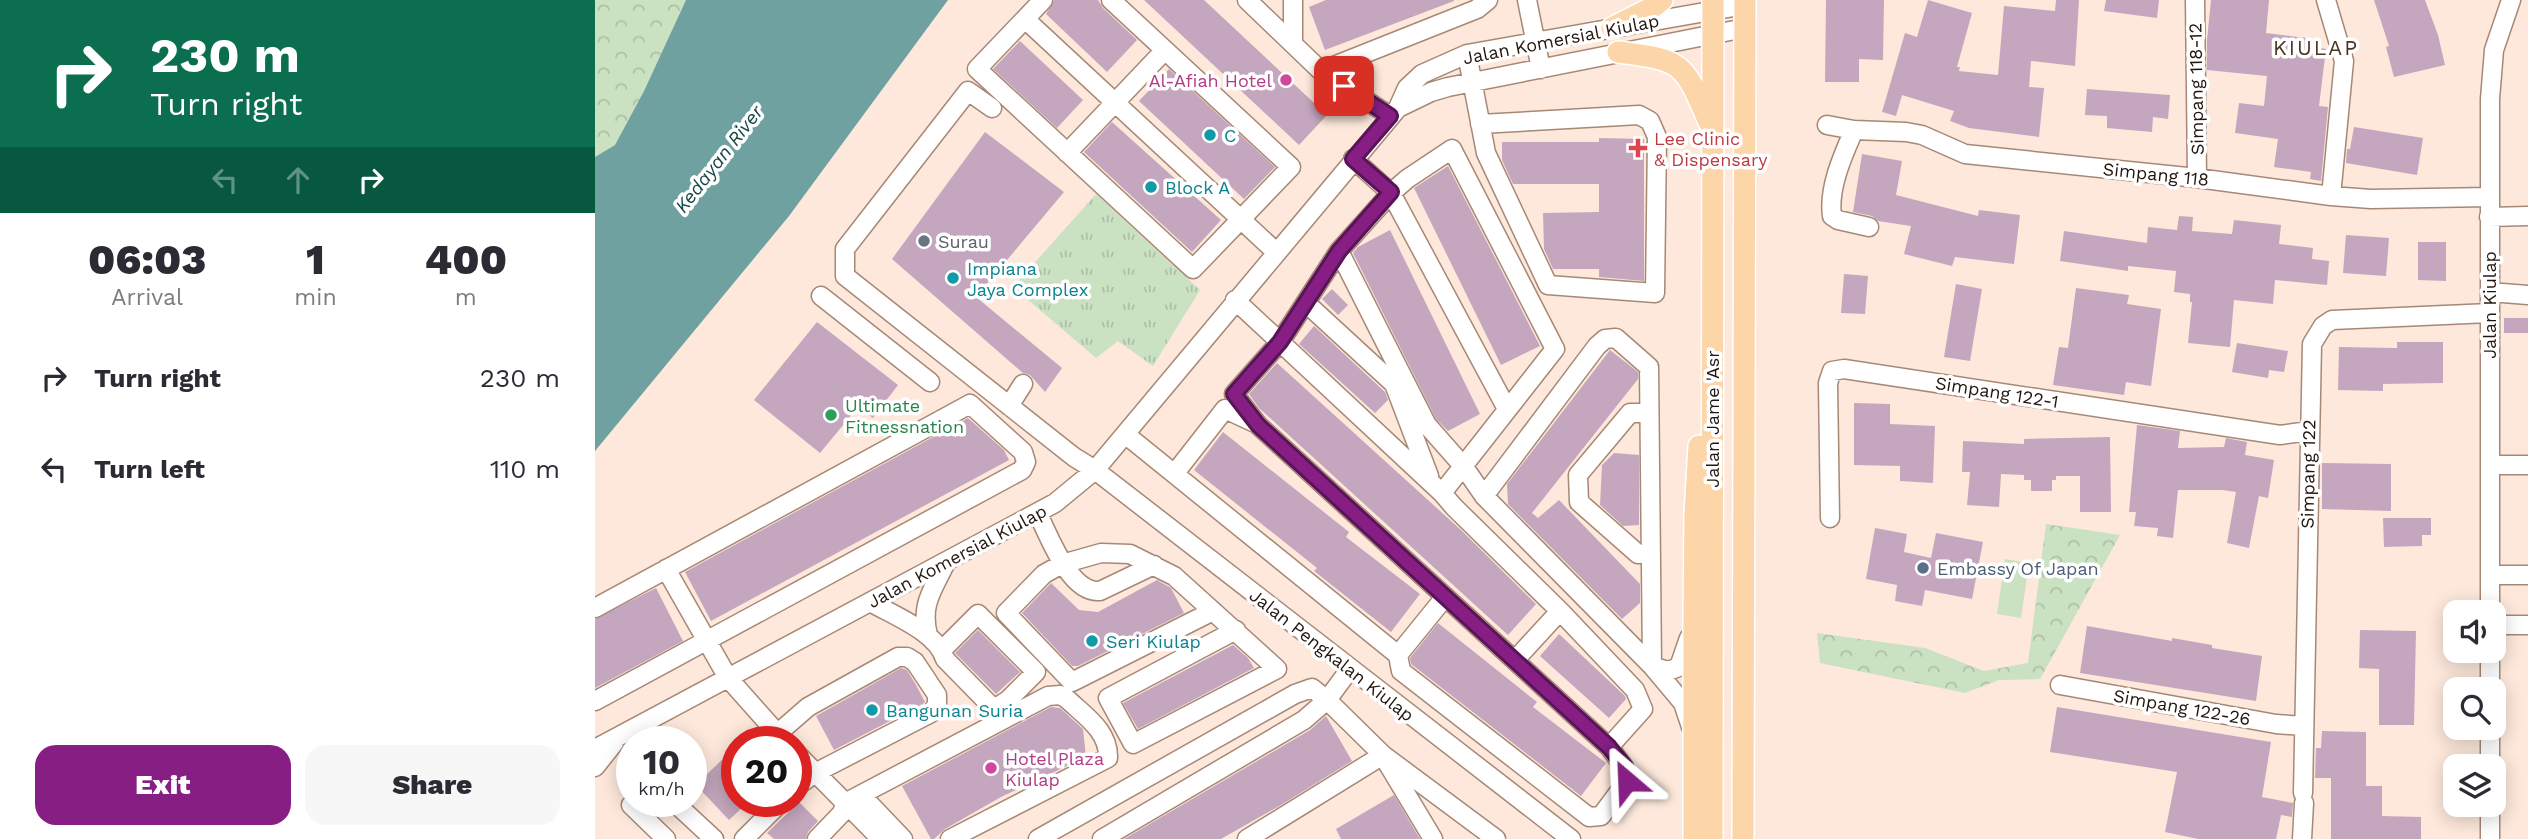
<!DOCTYPE html>
<html lang="en">
<head>
<meta charset="utf-8">
<style>
	:root { --surface:#fff; --page:#f7f7f7; --text:#2b2b33; --muted:#7c7c81; --accent:#871e84 }
	body { margin:0; font-family:"Work Sans",sans-serif; background:var(--page); color:var(--text); height:100vh; display:flex; flex-direction:column; font-size:26px; white-space:nowrap }
	* { box-sizing:border-box; margin:0 }
	p { font-size:23px; color:var(--muted) }
	.icon { flex:none; width:38px; height:38px; fill:none; stroke:currentColor; stroke-width:2; stroke-linecap:round; stroke-linejoin:round }
	.map { position:relative; flex:1; overflow:hidden }
	.details { display:flex; flex-direction:column; background:var(--surface); width:595px }
	.details>* { flex:none }
	.guide { background:#0b6e4f; color:#fff; overflow:hidden }
	.buttons { position:absolute; left:1848px; top:600px; display:grid; gap:14px }
	.buttons a { display:grid; place-items:center; width:63px; height:63px; border-radius:14px; background:var(--surface); box-shadow:0 4px 18px #0003; font-size:35px }
	.speed { position:absolute; left:21px; top:726px; display:flex; gap:14px; font-size:35px; font-weight:700; text-align:center }
	.speed>* { display:grid; place-content:center; width:91px; height:91px; border-radius:50%; background:var(--surface); box-shadow:0 4px 18px #0003; line-height:1 }
	.speed small { font-size:18px; font-weight:400 }
	.speed .limit { border:10px solid #d22; background:#fff; color:#111 }
	.pin { position:absolute; display:grid; place-items:center; width:60px; height:60px; color:#fff; margin:-30px; border-radius:14px; box-shadow:0 4px 10px #0006 }
	.me { position:absolute; width:77px; margin:-38px; rotate:334deg; stroke-linejoin:round; filter:drop-shadow(0 0 5px #0008) }
	.turn { display:flex; align-items:center; gap:24px; height:147px; padding:0 35px; font-size:32px }
	.turn .icon { width:91px; height:91px; stroke-width:2.5 }
	.turn b { display:block; font-size:49px; line-height:60px }
	.lanes { display:flex; align-items:center; height:66px; padding:0 35px; background:#0003; justify-content:center; gap:35px; direction:ltr }
	.lanes .off { opacity:.35 }
	.eta { display:flex; justify-content:space-evenly; align-items:center; height:119px; text-align:center }
	.eta b { font-size:42px; font-weight:800; line-height:49px }
	.button { display:flex; gap:14px; margin-top:auto; padding:14px 35px }
	.button a { flex:1; height:80px; border-radius:21px; background:var(--accent); color:#fff; font-size:28px; font-weight:800; line-height:80px; text-align:center }
	.button a+a { background:var(--page); color:var(--text) }
	ul { padding:0; list-style:none }
	li { display:flex; align-items:center; gap:21px; height:91px; padding:0 35px }
	li div { flex:1 }
	li b { display:block; font-size:26px }
	li em { font-style:normal }
	main { display:flex; flex:1; min-height:0 }
	.map>svg:first-child { display:block }
</style>
</head>
<body>
<main>
<section class="details">
<div class="guide">
<div class="turn"><svg class="icon" aria-label="right" viewBox="0 0 24 24"><path d="M7 20v-9h11M14 6l5 5-5 5"/></svg><div><b>230 m</b>Turn right</div></div>
<div class="lanes"><svg class="icon off" aria-label="left" viewBox="0 0 24 24"><path d="M17 20v-9H6M10 6l-5 5 5 5"/></svg><svg class="icon off" aria-label="ahead" viewBox="0 0 24 24"><path d="M12 20V5M6 11l6-6 6 6"/></svg><svg class="icon" aria-label="right" viewBox="0 0 24 24"><path d="M7 20v-9h11M14 6l5 5-5 5"/></svg></div>
</div>
<div class="eta">
<div><b>06:03</b><p>Arrival</p></div>
<div><b>1</b><p>min</p></div>
<div><b>400</b><p>m</p></div>
</div>
<ul>
<li><svg class="icon" aria-label="right" viewBox="0 0 24 24"><path d="M7 20v-9h11M14 6l5 5-5 5"/></svg><div><b>Turn right</b></div><em>230 m</em></li>
<li><svg class="icon" aria-label="left" viewBox="0 0 24 24"><path d="M17 20v-9H6M10 6l-5 5 5 5"/></svg><div><b>Turn left</b></div><em>110 m</em></li>
</ul>
<div class="button"><a>Exit</a><a>Share</a></div>
</section>
<div class="map">
<svg width="1933" height="839" viewBox="0 0 1933 839">
	<defs>
		<pattern id="grass-tufts" width="24" height="20" patternUnits="userSpaceOnUse" patternTransform="scale(1.75)"><rect width="24" height="20" fill="#cae1c2"/><path d="M3 7l-1-3M5 7V3M7 7l1-3M15 17l-1-3M17 17v-4M19 17l1-3" fill="none" stroke="#adc0a6"/></pattern>
		<pattern id="forest-crowns" width="20" height="18" patternUnits="userSpaceOnUse" patternTransform="scale(1.75)"><rect width="20" height="18" fill="#cae1c2"/><path d="M2 6a3 3 0 1 1 6 0M12 15a3 3 0 1 1 6 0" fill="none" stroke="#adc0a6"/></pattern>
	</defs>
	<rect width="100%" height="100%" fill="#fde8db"/>
	<path fill="url(#grass-tufts)" d="M 501,194 L 605,290 L 558,366 L 523,341 L 501,358 L 418,287 Z"/>
	<path fill="url(#forest-crowns)" d="M 0,0 L 91,0 L 49,91 L 20,145 L 0,157 Z
		M 1451,524 L 1525,535 L 1445,679 L 1404,680 L 1370,693 L 1225,663 L 1222,633 L 1330,648 L 1389,671 L 1433,663 Z"/>
	<path fill="#cae1c2" d="M 1410,559 L 1434,563 L 1426,618 L 1402,614 Z"/>
	<path fill="#6ea1a0" d="M 91,0 L 353,0 L 194,216 L 0,451 L 0,157 L 20,145 L 49,91 Z"/>
	<path fill="#c4a7be" d="M 459,0 L 503,0 L 508,8 L 542,40 L 512,72 L 451,14 Z
		M 549,0 L 609,0 L 732,115 L 704,145 Z
		M 731,0 L 859,0 L 859,1 L 730,50 L 714,7 Z
		M 1231,0 L 1289,0 L 1288,60 L 1264,59 L 1264,82 L 1230,82 Z
		M 1333,0 L 1377,13 L 1362,67 L 1365,67 L 1364,71 L 1403,75 L 1409,6 L 1460,11 L 1461,0 L 1484,0 L 1480,66 L 1436,61 L 1434,87 L 1449,88 L 1444,137 L 1374,128 L 1355,121 L 1359,111 L 1307,95 L 1301,116 L 1287,112 L 1310,33 L 1322,37 Z
		M 1511,0 L 1564,0 L 1562,18 L 1509,11 Z
		M 1616,0 L 1674,0 L 1671,33 L 1711,38 L 1711,46 L 1731,49 L 1724,106 L 1733,107 L 1726,181 L 1715,179 L 1716,172 L 1679,167 L 1683,139 L 1640,133 L 1644,103 L 1669,106 L 1672,76 L 1612,70 L 1612,40 Z
		M 1779,0 L 1830,0 L 1843,35 L 1850,65 L 1799,77 L 1791,47 L 1794,46 Z
		M 425,41 L 488,100 L 462,128 L 398,69 Z
		M 574,69 L 680,167 L 649,199 L 544,101 Z
		M 1492,89 L 1575,95 L 1573,119 L 1558,117 L 1557,132 L 1512,128 L 1512,116 L 1490,115 Z
		M 517,122 L 626,220 L 597,252 L 489,152 Z
		M 1759,127 L 1828,138 L 1822,175 L 1751,163 L 1752,149 L 1755,149 Z
		M 390,132 L 469,192 L 381,297 L 467,368 L 450,392 L 435,375 L 428,373 L 297,259 Z
		M 1004,138 L 1049,139 L 1049,281 L 1004,277 L 1004,269 L 958,269 L 949,249 L 948,213 L 1004,212 L 1004,184 L 918,184 L 907,160 L 907,142 L 1004,142 Z
		M 1267,154 L 1307,161 L 1301,195 L 1383,216 L 1384,210 L 1425,215 L 1419,264 L 1360,257 L 1357,266 L 1309,254 L 1316,226 L 1283,221 L 1277,216 L 1258,212 Z
		M 853,166 L 945,346 L 906,365 L 819,188 Z
		M 1584,216 L 1598,217 L 1597,231 L 1637,234 L 1639,220 L 1686,225 L 1684,244 L 1718,248 L 1717,259 L 1734,261 L 1732,285 L 1680,280 L 1678,304 L 1639,300 L 1635,347 L 1593,343 L 1597,302 L 1595,302 L 1595,294 L 1579,292 L 1581,271 L 1533,266 L 1533,271 L 1465,261 L 1469,231 L 1552,243 L 1553,227 L 1582,230 Z
		M 795,230 L 885,414 L 853,431 L 841,419 L 758,253 L 763,247 Z
		M 1751,235 L 1794,238 L 1791,276 L 1748,273 Z
		M 1823,242 L 1851,242 L 1851,281 L 1823,280 Z
		M 1249,274 L 1273,276 L 1270,314 L 1246,313 Z
		M 1361,284 L 1387,289 L 1375,361 L 1349,357 Z
		M 1481,288 L 1534,295 L 1532,304 L 1566,309 L 1556,386 L 1531,382 L 1529,395 L 1458,385 L 1464,347 L 1473,348 Z
		M 737,289 L 753,305 L 743,315 L 727,299 Z
		M 1909,318 L 1933,318 L 1933,333 L 1909,333 Z
		M 222,322 L 303,385 L 278,418 L 263,407 L 225,453 L 159,400 Z
		M 719,326 L 790,392 L 793,400 L 780,413 L 704,344 Z
		M 1802,342 L 1848,342 L 1848,383 L 1788,384 L 1788,391 L 1743,390 L 1744,347 L 1802,348 Z
		M 1642,343 L 1693,351 L 1689,372 L 1674,370 L 1673,378 L 1637,372 Z
		M 1015,350 L 1043,372 L 1043,379 L 937,513 L 943,518 L 964,500 L 1045,584 L 1045,603 L 1027,619 L 913,504 L 912,484 Z
		M 682,363 L 866,530 L 941,604 L 913,635 L 664,408 L 654,394 Z
		M 1259,403 L 1295,404 L 1295,424 L 1340,426 L 1338,483 L 1305,481 L 1305,466 L 1259,465 Z
		M 373,418 L 409,450 L 414,460 L 116,621 L 90,572 Z
		M 1542,425 L 1585,431 L 1583,448 L 1629,447 L 1631,438 L 1652,442 L 1650,455 L 1679,460 L 1673,498 L 1664,496 L 1654,548 L 1632,543 L 1641,492 L 1627,490 L 1583,490 L 1578,538 L 1562,536 L 1563,528 L 1539,526 L 1541,512 L 1534,512 Z
		M 628,432 L 754,532 L 751,537 L 825,594 L 796,632 L 719,571 L 722,568 L 599,470 Z
		M 1515,437 L 1516,512 L 1485,512 L 1485,476 L 1461,476 L 1461,480 L 1457,480 L 1457,491 L 1436,491 L 1436,480 L 1429,480 L 1429,475 L 1406,474 L 1404,507 L 1372,505 L 1375,472 L 1367,472 L 1368,441 L 1429,444 L 1429,439 Z
		M 1019,453 L 1044,455 L 1044,525 L 1028,526 L 1005,505 L 1007,465 Z
		M 1727,463 L 1796,464 L 1796,511 L 1727,509 Z
		M 1788,518 L 1836,518 L 1836,535 L 1827,535 L 1827,546 L 1789,547 Z
		M 1280,528 L 1312,534 L 1309,552 L 1336,558 L 1341,533 L 1388,542 L 1377,599 L 1330,590 L 1327,606 L 1300,601 L 1302,585 L 1271,579 Z
		M 562,580 L 576,588 L 589,613 L 483,666 L 477,666 L 427,613 L 456,583 L 484,610 L 503,612 Z
		M 61,588 L 88,641 L 0,688 L 0,619 Z
		M 843,623 L 942,702 L 938,707 L 1011,763 L 986,796 L 816,664 L 815,658 Z
		M 1492,626 L 1577,641 L 1577,638 L 1617,645 L 1617,648 L 1667,656 L 1661,701 L 1485,673 Z
		M 383,630 L 425,672 L 401,694 L 360,653 Z
		M 1765,630 L 1821,631 L 1819,725 L 1784,725 L 1784,669 L 1764,668 Z
		M 964,634 L 1030,696 L 1031,699 L 1014,718 L 945,656 Z
		M 638,645 L 653,658 L 659,668 L 543,729 L 528,703 Z
		M 306,668 L 312,670 L 321,685 L 330,702 L 328,704 L 239,750 L 221,716 Z
		M 456,707 L 465,708 L 488,729 L 491,757 L 406,797 L 350,829 L 339,839 L 336,839 L 307,786 Z
		M 1462,707 L 1676,742 L 1667,797 L 1698,803 L 1697,817 L 1686,815 L 1681,839 L 1603,839 L 1570,832 L 1582,772 L 1455,752 Z
		M 731,716 L 757,761 L 686,805 L 626,839 L 529,839 L 715,730 Z
		M 1727,731 L 1771,732 L 1771,786 L 1787,786 L 1787,816 L 1826,817 L 1826,839 L 1736,839 L 1736,778 L 1720,778 L 1721,748 L 1726,748 Z
		M 142,745 L 142,802 L 153,802 L 134,820 L 101,785 Z
		M 799,795 L 825,839 L 746,839 L 741,829 Z
		M 204,802 L 223,821 L 213,832 L 211,839 L 179,839 L 172,833 Z"/>
	<g fill="none" stroke-linecap="round" stroke-linejoin="round">
		<g stroke="#a78875" stroke-width="21">
			<path id="minor" d="M 448,0 L 382,69 L 598,269 L 696,167 L 516,0
				M 652,0 L 726,71 L 795,116
				M 932,0 L 946,69
				M 1600,0 L 1602,178
				M 1731,0 L 1749,61 L 1736,196
				M 430,19 L 681,252
				M 698,43 L 698,0
				M 872,54 L 891,153 L 953,285 L 1060,293 L 1062,137 L 1055,121 L 1044,115 L 885,124
				M 726,71 L 882,9 L 893,0
				M 397,108 L 373,91 L 250,249 L 250,276 L 479,457 L 500,470 L 976,839
				M 803,108 L 812,88 L 827,74 L 872,54 L 1150,5
				M 1232,125 L 1259,130 L 1311,132 L 1327,135 L 1370,154 L 1602,178 L 1736,196 L 1776,199 L 1894,197
				M 1259,130 C 1248,155 1233,188 1237,216 L 1243,220 L 1274,227
				M 472,153 L 570,50
				M 758,159 L 796,193 L 912,409
				M 1894,217 L 1933,216
				M 744,251 L 832,425 L 869,467 L 889,496 L 1057,666 L 1088,703 L 1096,727
				M 1895,292 L 1933,295
				M 226,296 L 335,382
				M 640,300 L 847,493 L 859,507 L 965,611 L 1040,690 L 1048,709 L 1014,747
				M 711,303 L 799,384 L 834,476
				M 414,406 L 428,384
				M 1054,413 L 1035,413 L 983,475 L 984,502 L 1043,554 L 1056,554
				M 530,434 L 803,655 L 806,671 L 994,817 L 1006,816 L 1032,781 L 1029,767 L 1014,747 L 663,425 L 639,394 L 685,342 L 744,251 L 796,193 L 812,179 L 857,149 L 960,349 L 847,493
				M 1896,465 L 1933,465
				M 580,473 L 630,409 L 658,422
				M 889,496 L 1002,346 L 1010,339 L 1021,338 L 1054,367 L 1057,666
				M 443,514 C 454,536 475,594 505,591 L 559,565
				M 1235,518 L 1233,383 L 1237,371 L 1249,369 L 1685,435 L 1714,431
				M 71,569 L 133,678 L 190,742
				M 1895,575 L 1933,575
				M 275,602 C 298,615 342,632 350,659 L 399,709 L 413,700 L 441,672 L 383,614 L 347,650
				M 0,608 L 375,404 L 428,452 L 431,462 L 427,470 L 0,701
				M 618,611 L 477,682 L 411,613 L 449,574 L 467,564 L 506,553 L 535,554 L 579,576 L 682,669 L 538,744 L 513,698 L 641,630
				M 1895,612 L 1895,99 L 1899,50 L 1916,0
				M 1899,625 L 1933,625
				M 333,635 C 325,604 338,590 351,562
				M 1895,651 L 1895,690
				M 803,655 L 850,597
				M 920,660 L 965,611
				M 1057,666 L 1073,671 L 1084,667 L 1094,638
				M 755,669 L 732,700 L 788,755 L 901,839
				M 1465,685 L 1681,724 L 1709,726
				M 1895,728 L 1895,766
				M 182,734 L 213,707 L 303,657 L 312,657 L 320,662 L 342,695 L 342,705 L 336,713 L 220,773 L 201,787
				M 0,749 L 460,503 L 500,470 L 803,108 L 836,92 L 853,87 L 1150,28
				M 201,753 L 286,839
				M 793,764 L 838,839
				M 0,767 L 19,743
				M 1708,793 L 1717,344 L 1728,326 L 1737,320 L 1895,313
				M 266,795 L 308,839
				M 40,802 L 36,805 L 71,839
				M 79,802 L 119,839
				M 1895,805 L 1895,839
				M 149,839 L 186,802
				M 222,839 L 247,813 L 250,803 L 453,696 L 465,695 L 472,699 C 490,716 514,731 513,758 L 355,839
				M 443,839 L 700,694 L 717,688 L 732,700 L 709,720 L 507,839
				M 652,839 L 788,755
				M 1707,839 L 1709,803"/>
		</g>
		<g stroke="#fff" stroke-width="24">
			<path id="major" d="M 1017,28 L 1058,7 L 1067,0
				M 1023,52 C 1088,60 1088,62 1114,122
				M 1099,839 L 1099,616 L 1100,514 L 1104,446
				M 1117,839 L 1118,0
				M 1148,839 L 1150,0"/>
		</g>
		<use href="#minor" stroke="#fff" stroke-width="18"/>
		<use href="#major" stroke="#fcd5a8" stroke-width="21"/>
	</g>
	<g fill="none" stroke-linecap="round" stroke-linejoin="round">
		<g stroke="#581456" stroke-width="18">
			<path id="route" d="M 749,86 L 795,116 L 758,159 L 796,192 L 744,251 L 685,342 L 639,394 L 663,425 L 1014,747 L 1030,767 L 1032,781"/>
		</g>
		<use href="#route" stroke="#871e84" stroke-width="12"/>
	</g>
	<g fill="#d1479c" stroke="#fff" stroke-width="2.5">
		<circle cx="691" cy="80" r="7"/>
		<circle cx="396" cy="768" r="7"/>
	</g>
	<g fill="#0f9aa8" stroke="#fff" stroke-width="2.5">
		<circle cx="615" cy="135" r="7"/>
		<circle cx="556" cy="187" r="7"/>
		<circle cx="358" cy="278" r="7"/>
		<circle cx="497" cy="641" r="7"/>
		<circle cx="277" cy="710" r="7"/>
	</g>
	<path fill="#e0444e" stroke="#fff" stroke-width="2.5" d="M1039.5 137.5h7v7h7v7h-7v7h-7v-7h-7v-7h7z"/>
	<circle fill="#6b7280" stroke="#fff" stroke-width="2.5" cx="329" cy="241" r="7"/>
	<circle fill="#2e9e5b" stroke="#fff" stroke-width="2.5" cx="236" cy="415" r="7"/>
	<circle fill="#5c6f8a" stroke="#fff" stroke-width="2.5" cx="1328" cy="568" r="7"/>
	<g text-anchor="middle" dominant-baseline="central" stroke-width="7" stroke-linejoin="round" paint-order="stroke">
		<g font-size="18" fill="#22160f" stroke="#fff">
			<text transform="translate(966 39) rotate(-11)">Jalan Komersial Kiulap</text>
			<text transform="translate(1601 89) rotate(-91)">Simpang 118-12</text>
			<text transform="translate(1561 174) rotate(6)">Simpang 118</text>
			<text transform="translate(1894 305) rotate(-90)">Jalan Kiulap</text>
			<text transform="translate(1402 392) rotate(9)">Simpang 122-1</text>
			<text transform="translate(1117 419) rotate(-90)">Jalan Jame 'Asr</text>
			<text transform="translate(1713 474) rotate(-89)">Simpang 122</text>
			<text transform="translate(362 556) rotate(-28)">Jalan Komersial Kiulap</text>
			<text transform="translate(737 655) rotate(38)">Jalan Pengkalan Kiulap</text>
			<text transform="translate(1587 707) rotate(10)">Simpang 122-26</text>
		</g>
		<g font-size="18" fill="#b23c85" stroke="#fff" text-anchor="end">
			<text x="677" y="80">Al-Afiah Hotel</text>
			<text x="410" y="758" text-anchor="start">Hotel Plaza<tspan x="410" dy="21">Kiulap</tspan></text>
		</g>
		<g font-size="18" fill="#0d838f" stroke="#fff" text-anchor="start">
			<text x="629" y="135">C</text>
			<text x="570" y="187">Block A</text>
			<text x="372" y="268">Impiana<tspan x="372" dy="21">Jaya Complex</tspan></text>
			<text x="511" y="641">Seri Kiulap</text>
			<text x="291" y="710">Bangunan Suria</text>
		</g>
		<g font-size="18" fill="#be3a42" stroke="#fff" text-anchor="start">
			<text x="1059" y="138">Lee Clinic<tspan x="1059" dy="21">&amp; Dispensary</tspan></text>
		</g>
		<g font-size="18" fill="#5b616d" stroke="#fff" text-anchor="start">
			<text x="343" y="241">Surau</text>
		</g>
		<g font-size="18" fill="#27864d" stroke="#fff" text-anchor="start">
			<text x="250" y="405">Ultimate<tspan x="250" dy="21">Fitnessnation</tspan></text>
		</g>
		<g font-size="18" fill="#4e5e75" stroke="#fff" text-anchor="start">
			<text x="1342" y="568">Embassy Of Japan</text>
		</g>
		<g font-size="19" font-style="italic" fill="#184747" stroke="#fff">
			<text transform="translate(124 159) rotate(-52)">Kedayan River</text>
		</g>
		<g font-size="21" letter-spacing="2" fill="#4d3322" stroke="#fff">
			<text x="1721" y="47">KIULAP</text>
		</g>
	</g>
</svg>
<div class="buttons">
<a><svg class="icon" aria-label="sound" viewBox="0 0 24 24"><path d="M4 9h4l5-4v14l-5-4H4zM17 9q2 3 0 6"/></svg></a>
<a><svg class="icon" aria-label="search" viewBox="0 0 24 24"><circle cx="10" cy="10" r="6"/><path d="M15 15l6 6"/></svg></a>
<a><svg class="icon" aria-label="layers" viewBox="0 0 24 24"><path d="M12 4l9 5-9 5-9-5zM3 14l9 5 9-5"/></svg></a>
</div>
<div class="speed"><div>10<small>km/h</small></div><div class="limit">20</div></div>
<div class="pin" style="left:749px;top:86px;background:#d93025"><svg class="icon" aria-label="arrive" viewBox="0 0 24 24"><path d="M6 21V4h12l-3 4 3 4H6"/></svg></div>
<svg class="me" style="left:1032px;top:781px" viewBox="-20 -20 40 40"><path d="M0-17L14 15 0 8-14 15z" fill="#871e84" stroke="#fff" stroke-width="4"/></svg>
</div>
</main>
</body>
</html>
